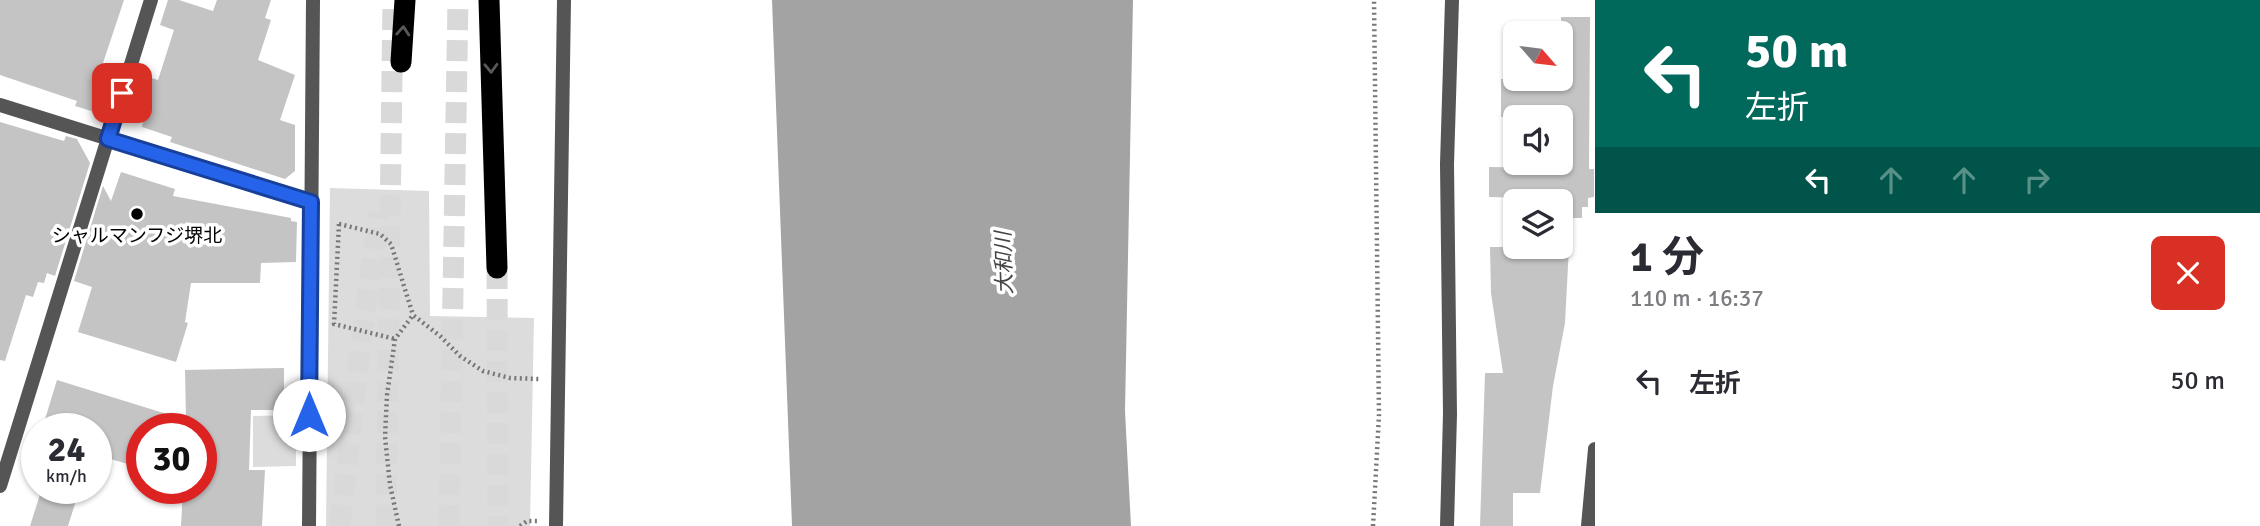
<!DOCTYPE html>
<html lang="ja">
<head>
<meta charset="utf-8">
<style>
	:root { --surface:#fff; --page:#f2f2f3; --text:#2b2b33; --muted:#7c7c81 }
	body { margin:0; font-family:Signika,"Noto Sans JP",sans-serif; background:var(--page); color:var(--text); height:100vh; display:flex; flex-direction:column; font-size:26px; white-space:nowrap }
	* { box-sizing:border-box; margin:0 }
	p { font-size:23px; color:var(--muted) }
	.icon { flex:none; width:38px; height:38px; fill:none; stroke:currentColor; stroke-width:2; stroke-linecap:round; stroke-linejoin:round }
	.map { position:relative; flex:1; overflow:hidden }
	.drawer { display:flex; flex-direction:column; background:var(--surface); width:665px }
	.drawer>* { flex:none }
	.top-card { background:#00695c; color:#fff; overflow:hidden }
	.needle { width:46px; rotate:118deg }
	.tools { position:absolute; left:1503px; top:21px; display:grid; gap:14px }
	.tools a { display:grid; place-items:center; width:70px; height:70px; border-radius:10px; background:var(--surface); box-shadow:0 2px 5px #0004; font-size:35px }
	.speed { position:absolute; left:21px; top:413px; display:flex; gap:14px; font-size:35px; font-weight:700; text-align:center }
	.speed>* { display:grid; place-content:center; width:91px; height:91px; border-radius:50%; background:var(--surface); box-shadow:0 2px 5px #0004; line-height:1 }
	.speed small { font-size:18px; font-weight:400 }
	.speed .limit { border:10px solid #d22; background:#fff; color:#111 }
	.pin { position:absolute; display:grid; place-items:center; width:60px; height:60px; color:#fff; margin:-30px; border-radius:14px; box-shadow:0 4px 10px #0006 }
	.me { position:absolute; width:77px; margin:-38px; rotate:0deg; stroke-linejoin:round; filter:drop-shadow(0 0 5px #0008) }
	.turn { display:flex; align-items:center; gap:24px; height:147px; padding:0 35px; font-size:32px }
	.turn .icon { width:91px; height:91px; stroke-width:2.5 }
	.turn b { display:block; font-size:49px; line-height:60px }
	.lanes { display:flex; align-items:center; height:66px; padding:0 35px; background:#0003; justify-content:center; gap:35px; direction:ltr }
	.lanes .off { opacity:.35 }
	.round { display:grid; place-items:center; flex:none; width:74px; height:74px; border-radius:10px; background:var(--page) }
	.overview { display:flex; align-items:center; justify-content:space-between; height:119px; padding:0 35px }
	h1 { font-size:42px; font-weight:700; line-height:52px }
	ul { padding:0; list-style:none }
	li { display:flex; align-items:center; gap:21px; height:98px; padding:0 35px }
	li div { flex:1 }
	li b { display:block; font-size:26px }
	li em { font-style:normal }
	main { display:flex; flex:1; min-height:0 }
	.map>svg:first-child { display:block }
</style>
</head>
<body>
<main>
<div class="map">
<svg width="1595" height="526" viewBox="0 0 1595 526">
	<rect width="100%" height="100%" fill="#fff"/>
	<path fill="#dcdcdc" d="M 330,188 L 429,191 L 430,316 L 534,318 L 530,526 L 326,526 Z
		M 296,415 L 296,466 L 253,467 L 253,416 Z"/>
	<path fill="#a3a3a3" d="M 772,0 L 1133,0 L 1125,411 L 1131,526 L 792,526 Z"/>
	<path fill="#c4c4c4" d="M 0,0 L 124,0 L 102,66 L 119,71 L 107,111 L 102,109 L 101,114 L 75,106 L 77,101 L 0,75 Z
		M 168,0 L 179,0 L 213,11 L 217,0 L 271,0 L 265,18 L 271,20 L 258,60 L 295,75 L 280,120 L 295,125 L 295,171 L 285,179 L 170,142 L 172,137 L 142,127 L 143,122 L 125,116 L 137,77 L 144,79 L 145,76 L 158,80 L 174,30 L 160,25 Z
		M 1561,17 L 1590,17 L 1589,169 L 1594,169 L 1594,197 L 1588,198 L 1588,207 L 1582,207 L 1582,218 L 1561,218 L 1561,199 L 1489,197 L 1489,167 L 1561,168 L 1561,117 L 1501,117 L 1501,79 L 1561,79 Z
		M 0,122 L 64,141 L 66,136 L 77,139 L 90,163 L 55,276 L 47,273 L 44,283 L 38,282 L 33,297 L 26,295 L 5,361 L 0,360 Z
		M 121,172 L 175,189 L 173,196 L 291,218 L 291,221 L 297,222 L 296,262 L 261,263 L 260,283 L 191,283 L 185,322 L 188,323 L 176,362 L 78,332 L 92,287 L 74,281 L 103,186 L 111,201 Z
		M 1490,247 L 1569,247 L 1565,323 L 1553,386 L 1540,493 L 1513,493 L 1513,526 L 1480,526 L 1485,373 L 1503,373 L 1491,293 Z
		M 284,368 L 284,410 L 251,410 L 249,470 L 265,470 L 262,526 L 181,526 L 183,488 L 201,488 L 201,429 L 142,429 L 142,468 L 96,455 L 96,429 L 42,429 L 57,380 L 186,420 L 185,370 Z
		M 42,488 L 80,488 L 68,526 L 30,526 Z"/>
	<g fill="none" stroke-linecap="round" stroke-linejoin="round">
		<path stroke="#d9d9d9" stroke-width="21" stroke-dasharray="21 10" stroke-linecap="butt" d="M 497,268 L 498,526
			M 340,526 L 360,348 L 379,212
			M 386,526 L 393,0
			M 449,526 L 458,0"/>
		<path stroke="#777" stroke-width="4.5" stroke-dasharray="2 3.5" stroke-linecap="butt" d="M 339,224 L 334,324 L 395,339
			M 339,224 L 380,234 L 391,244 L 413,315
			M 399,526 L 390,485 L 385,437 L 387,395 L 395,339 L 413,315 L 440,336 L 460,356 L 483,371 L 510,378 L 539,379
			M 520,526 L 527,521 L 538,521
			M 1373,526 L 1379,415 L 1374,0"/>
		<path stroke="#555" stroke-width="14" d="M 556,526 L 564,0"/>
		<path stroke="#555" stroke-width="14" d="M 0,105 L 311,202
			M 0,486 L 151,0
			M 309,526 L 313,0
			M 1447,526 L 1450,414 L 1447,164 L 1452,0
			M 1588,526 L 1595,449"/>
		<path stroke="#000" stroke-width="21" d="M 489,0 L 497,268
			M 401,62 L 405,0"/>
	</g>
	<defs><path id="oneway-chevron" d="M-2-3.5L2.5 0L-2 3.5" fill="none" stroke-width="1.6" stroke-linecap="round" stroke-linejoin="round" transform="scale(1.75)"/></defs>
	<g stroke="#595959">
		<use href="#oneway-chevron" transform="translate(403 31) rotate(-86)"/>
		<use href="#oneway-chevron" transform="translate(491 68) rotate(88)"/>
	</g>
	<g fill="none" stroke-linecap="round" stroke-linejoin="round">
		<g stroke="#184099" stroke-width="18">
			<path id="route" d="M 122,93 L 108,139 L 311,202 L 309,415"/>
		</g>
		<use href="#route" stroke="#2563eb" stroke-width="12"/>
	</g>
	<circle fill="#000" stroke="#fff" stroke-width="2.5" cx="137" cy="214" r="7"/>
	<g text-anchor="middle" dominant-baseline="central" stroke-width="7" stroke-linejoin="round" paint-order="stroke">
		<g font-size="19" fill="#000" stroke="#fff">
			<text x="137" y="236">シャルマンフジ堺北</text>
		</g>
		<g font-size="21" font-style="italic" fill="#444" stroke="#fff">
			<text transform="translate(1004 263) rotate(-92)">大和川</text>
		</g>
	</g>
</svg>
<div class="tools">
<a><svg class="needle" viewBox="-14 -14 28 28"><path d="M0-13l5 13h-10z" fill="#e53935"/><path d="M0 13l5-13h-10z" fill="#7c7c81"/></svg></a>
<a><svg class="icon" aria-label="sound" viewBox="0 0 24 24"><path d="M4 9h4l5-4v14l-5-4H4zM17 9q2 3 0 6"/></svg></a>
<a><svg class="icon" aria-label="layers" viewBox="0 0 24 24"><path d="M12 4l9 5-9 5-9-5zM3 14l9 5 9-5"/></svg></a>
</div>
<div class="speed"><div>24<small>km/h</small></div><div class="limit">30</div></div>
<div class="pin" style="left:122px;top:93px;background:#d93025"><svg class="icon" aria-label="arrive" viewBox="0 0 24 24"><path d="M6 21V4h12l-3 4 3 4H6"/></svg></div>
<svg class="me" style="left:309px;top:415px" viewBox="-20 -20 40 40"><circle r="19" fill="#fff"/><path d="M0-13L10 11 0 6-10 11z" fill="#2563eb"/></svg>
</div>
<section class="drawer">
<div class="top-card">
<div class="turn"><svg class="icon" aria-label="left" viewBox="0 0 24 24"><path d="M17 20v-9H6M10 6l-5 5 5 5"/></svg><div><b>50 m</b>左折</div></div>
<div class="lanes"><svg class="icon" aria-label="left" viewBox="0 0 24 24"><path d="M17 20v-9H6M10 6l-5 5 5 5"/></svg><svg class="icon off" aria-label="ahead" viewBox="0 0 24 24"><path d="M12 20V5M6 11l6-6 6 6"/></svg><svg class="icon off" aria-label="ahead" viewBox="0 0 24 24"><path d="M12 20V5M6 11l6-6 6 6"/></svg><svg class="icon off" aria-label="right" viewBox="0 0 24 24"><path d="M7 20v-9h11M14 6l5 5-5 5"/></svg></div>
</div>
<div class="overview"><div><h1>1 分</h1><p>110 m · 16:37</p></div><a class="round" style="background:#d93025;color:#fff"><svg class="icon" aria-label="close" viewBox="0 0 24 24"><path d="M6 6l12 12M18 6L6 18"/></svg></a></div>
<ul>
<li><svg class="icon" aria-label="left" viewBox="0 0 24 24"><path d="M17 20v-9H6M10 6l-5 5 5 5"/></svg><div><b>左折</b></div><em>50 m</em></li>
</ul>
</section>
</main>
</body>
</html>
